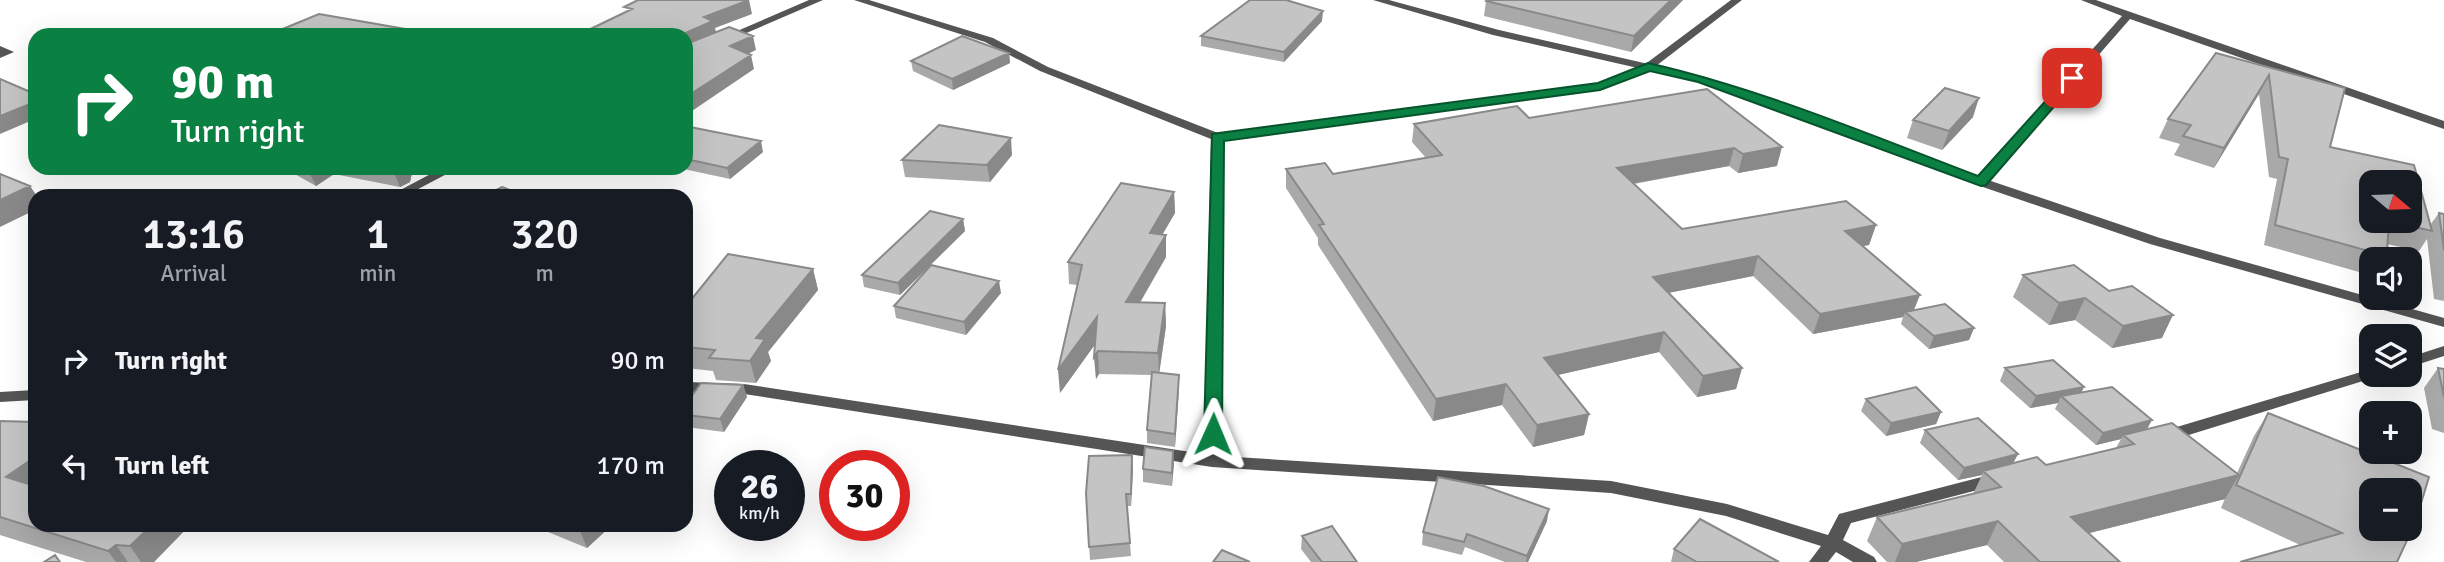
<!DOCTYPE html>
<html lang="en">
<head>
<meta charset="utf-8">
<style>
	:root { --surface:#171b24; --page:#20242c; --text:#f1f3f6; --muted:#9ea1a6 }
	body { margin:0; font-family:Signika,sans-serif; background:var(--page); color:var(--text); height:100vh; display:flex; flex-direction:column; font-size:26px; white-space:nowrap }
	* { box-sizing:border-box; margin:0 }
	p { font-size:23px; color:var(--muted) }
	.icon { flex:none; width:38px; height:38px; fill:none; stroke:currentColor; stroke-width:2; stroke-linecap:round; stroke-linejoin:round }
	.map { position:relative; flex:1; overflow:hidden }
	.drawer { position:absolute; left:28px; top:189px; width:665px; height:343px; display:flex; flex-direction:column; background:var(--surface); border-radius:21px; box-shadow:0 7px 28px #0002 }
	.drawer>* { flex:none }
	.top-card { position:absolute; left:28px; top:28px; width:665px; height:147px; border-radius:21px; box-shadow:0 7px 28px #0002; background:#0b8043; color:#fff; overflow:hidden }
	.needle { width:46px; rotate:109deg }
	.controls { position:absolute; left:2359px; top:170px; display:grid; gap:14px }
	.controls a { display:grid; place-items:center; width:63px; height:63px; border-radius:14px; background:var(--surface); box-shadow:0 7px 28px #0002; font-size:35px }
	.speed { position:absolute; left:714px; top:450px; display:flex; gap:14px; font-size:35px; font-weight:700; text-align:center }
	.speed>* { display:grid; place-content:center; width:91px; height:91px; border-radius:50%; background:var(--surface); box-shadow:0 7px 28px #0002; line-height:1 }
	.speed small { font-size:18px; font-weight:400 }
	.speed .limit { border:10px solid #d22; background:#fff; color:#111 }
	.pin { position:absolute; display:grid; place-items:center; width:60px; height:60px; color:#fff; margin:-30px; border-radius:14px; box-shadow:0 4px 10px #0006 }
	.me { position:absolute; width:77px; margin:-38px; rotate:1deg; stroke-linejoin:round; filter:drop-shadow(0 0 5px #0008) }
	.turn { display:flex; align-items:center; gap:24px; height:147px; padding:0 28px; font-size:32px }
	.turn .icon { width:91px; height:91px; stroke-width:2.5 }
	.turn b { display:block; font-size:49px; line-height:60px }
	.eta { display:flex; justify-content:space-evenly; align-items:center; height:119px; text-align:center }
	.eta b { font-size:42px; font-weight:600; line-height:49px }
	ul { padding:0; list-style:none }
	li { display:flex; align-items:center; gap:21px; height:105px; padding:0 28px }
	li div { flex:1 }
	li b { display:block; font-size:26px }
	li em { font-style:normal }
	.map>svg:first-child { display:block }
</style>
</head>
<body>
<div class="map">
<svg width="2444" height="562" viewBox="0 0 2444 562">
	<rect width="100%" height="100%" fill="#fff"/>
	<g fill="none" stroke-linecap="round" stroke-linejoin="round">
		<path fill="#555" fill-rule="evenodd" d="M 809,0 L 823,0 L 730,40 L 722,40 L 721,38 Z
			M 854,0 L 869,0 L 993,38 L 1048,67 L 1218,133 L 1598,83 L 1644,65 L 1731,0 L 1742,0 L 1652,69 L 1604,88 L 1223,140 L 1220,456 L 1611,481 L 1727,504 L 1828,535 L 1839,514 L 1993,474 L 1999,476 L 2001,480 L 1999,484 L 1993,486 L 1851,523 L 1843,540 L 1874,557 L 1877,562 L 1853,562 L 1836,552 L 1828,562 L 1809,562 L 1821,546 L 1726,516 L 1611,493 L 1212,467 L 744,394 L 686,392 L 686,382 L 744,384 L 1204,454 L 1211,139 L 1040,71 L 985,42 Z
			M 2081,0 L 2096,0 L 2444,121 L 2444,129 L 2130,19 L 1985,185 L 1977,185 L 1975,182 L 1977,179 L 2122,16 Z
			M 0,46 L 14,52 L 0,58 Z
			M 442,168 L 458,168 L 405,196 L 389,196 Z
			M 2444,346 L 2444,356 L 2410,367 L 2410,357 Z
			M 2371,369 L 2371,374 L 2378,374 L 2376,377 L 2166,442 L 2160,440 L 2158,436 L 2160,432 Z
			M 35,390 L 35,400 L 0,402 L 0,392 Z"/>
		<path fill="#555" fill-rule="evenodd" d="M 1373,0 L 1389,0 L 1499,30 L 1706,77 L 1985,179 L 2160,238 L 2444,318 L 2444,327 L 2150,244 L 1977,185 L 1699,82 L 1493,35 Z"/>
	</g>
	<path fill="#a9a9a9" d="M 1683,0 L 1631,52 L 1484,16 L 1486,1 Z
		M 1322,21 L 1284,62 L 1201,46 L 1201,36 Z
		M 1009,53 L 1010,63 L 953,90 L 913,71 L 911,61 Z
		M 2216,53 L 2345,88 L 2330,147 L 2430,225 L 2439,213 L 2444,214 L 2444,301 L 2434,299 L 2427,239 L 2419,251 L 2387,244 L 2387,252 L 2382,259 L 2371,259 L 2371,272 L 2369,271 L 2366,274 L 2264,245 L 2277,179 L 2269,177 L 2259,94 L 2214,168 L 2174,155 L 2180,144 L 2159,138 L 2168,119 Z
		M 1707,89 L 1777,166 L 1738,173 L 1729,166 L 1634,184 L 1682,229 L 1876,225 L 1869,245 L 1863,246 L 1914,310 L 1974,328 L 1969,340 L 1929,349 L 1901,324 L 1903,317 L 1813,334 L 1753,276 L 1668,293 L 1742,368 L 1736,389 L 1697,397 L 1659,352 L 1558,375 L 1589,414 L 1584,435 L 1533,447 L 1502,405 L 1433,421 L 1318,245 L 1318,238 L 1286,188 L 1286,169 L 1333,174 L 1426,158 L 1412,142 L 1414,124 L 1529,118 Z
		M 1973,117 L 1942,150 L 1907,138 L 1913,120 Z
		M 686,130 L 763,152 L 730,179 L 679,168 L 686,168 Z
		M 1012,155 L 990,182 L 905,177 L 902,160 Z
		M 284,168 L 413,168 L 410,182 L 400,187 L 334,174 L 316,186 Z
		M 1174,192 L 1175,213 L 1162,235 L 1166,235 L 1166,257 L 1140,303 L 1165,303 L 1166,326 L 1159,373 L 1179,375 L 1179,387 L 1175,447 L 1147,443 L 1147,430 L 1152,375 L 1099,374 L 1096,379 L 1095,344 L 1060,393 L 1077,285 L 1069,284 L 1068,262 Z
		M 963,219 L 965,231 L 900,295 L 864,287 L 862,275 Z
		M 2074,265 L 2162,338 L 2112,348 L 2075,320 L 2049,325 L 2013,297 L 2023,275 Z
		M 813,269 L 818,290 L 768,352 L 771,361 L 756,383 L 716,380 L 713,371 L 686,368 L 686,306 Z
		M 1001,293 L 966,335 L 896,318 L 894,306 Z
		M 2005,368 L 2084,387 L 2081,393 L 2147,429 L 2237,473 L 2254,436 L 2268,413 L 2415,523 L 2300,545 L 2221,508 L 2226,496 L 2225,499 L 2088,533 L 2120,562 L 2004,562 L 1987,545 L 1916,562 L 1887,562 L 1867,541 L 1877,517 L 1973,494 L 1982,475 L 1958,480 L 1920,443 L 1925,430 L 2018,454 L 2013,463 L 2046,465 L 2116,448 L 2121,439 L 2096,445 L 2055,409 L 2058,403 L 2030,408 L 2000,381 Z
		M 2438,368 L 2444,369 L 2444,433 L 2432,429 L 2424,388 Z
		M 743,385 L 747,397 L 724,432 L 686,427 L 686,404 Z
		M 1866,399 L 1941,412 L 1936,424 L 1886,436 L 1861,411 Z
		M 0,421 L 35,525 L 190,525 L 154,562 L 86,562 L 0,535 Z
		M 1173,451 L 1172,486 L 1143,482 L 1143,469 Z
		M 1133,468 L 1131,506 L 1127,506 L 1131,556 L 1090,560 L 1086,493 Z
		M 1547,521 L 1528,562 L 1505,562 L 1465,547 L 1462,555 L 1422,545 L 1423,532 Z
		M 531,525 L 612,525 L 587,548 Z
		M 1302,536 L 1357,562 L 1311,562 L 1301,549 Z
		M 1674,549 L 1779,562 L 1671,562 Z"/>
	<path fill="#898989" d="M 749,0 L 752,14 L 715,28 L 717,35 L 686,48 L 686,35 L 681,34 L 704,17 Z
		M 1671,0 L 1683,0 L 1631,52 L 1634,36 Z
		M 1323,11 L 1322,21 L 1284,62 L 1284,52 Z
		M 753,36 L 756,50 L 733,61 L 730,46 Z
		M 1009,53 L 1010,63 L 953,90 L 952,79 Z
		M 751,55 L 754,69 L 686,115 L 686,97 Z
		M 2269,75 L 2259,94 L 2214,168 L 2224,148 Z
		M 1979,98 L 1973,117 L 1942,150 L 1949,131 Z
		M 35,102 L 35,119 L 0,134 L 0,116 Z
		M 1011,138 L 1012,155 L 990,182 L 987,165 Z
		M 761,141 L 763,152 L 730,179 L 727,168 Z
		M 1782,147 L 1777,166 L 1738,173 L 1743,154 Z
		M 1734,148 L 1729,166 L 1613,187 L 1617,168 Z
		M 307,168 L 332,168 L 334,174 L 316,186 Z
		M 392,168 L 413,168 L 410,182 L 400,187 Z
		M 30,186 L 37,196 L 35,196 L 35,210 L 0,227 L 0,200 Z
		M 1174,192 L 1175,213 L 1151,254 L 1150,233 Z
		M 963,219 L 965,231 L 900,295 L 898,283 Z
		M 1876,225 L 1869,245 L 1839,250 L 1845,231 Z
		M 1166,235 L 1166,257 L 1127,324 L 1126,302 Z
		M 1758,256 L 1753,276 L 1648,297 L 1653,277 Z
		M 813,269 L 818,290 L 768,352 L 771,361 L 756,383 L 750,361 L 756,338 Z
		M 999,281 L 1001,293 L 966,335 L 964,322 Z
		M 1920,295 L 1912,315 L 1905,312 L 1903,317 L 1813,334 L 1820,314 Z
		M 2085,298 L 2075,320 L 2049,325 L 2059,303 Z
		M 1165,303 L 1166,326 L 1159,375 L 1158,353 Z
		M 2173,315 L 2162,338 L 2112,348 L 2123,326 Z
		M 1097,317 L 1099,339 L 1060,393 L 1058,370 Z
		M 1974,328 L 1969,340 L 1929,349 L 1934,336 Z
		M 1664,332 L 1659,352 L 1540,379 L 1544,358 Z
		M 1098,351 L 1099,374 L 1096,379 L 1094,357 Z
		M 1742,368 L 1736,389 L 1697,397 L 1703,376 Z
		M 1179,375 L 1179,387 L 1175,447 L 1175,434 Z
		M 1506,384 L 1502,405 L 1433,421 L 1436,399 Z
		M 743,385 L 747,397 L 724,432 L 720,419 Z
		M 2084,387 L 2078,399 L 2061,396 L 2058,403 L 2030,408 L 2036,396 Z
		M 1941,412 L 1936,424 L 1886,436 L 1891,423 Z
		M 1589,414 L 1584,435 L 1533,447 L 1537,425 Z
		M 2152,420 L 2145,433 L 2123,435 L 2121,439 L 2096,445 L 2103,433 Z
		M 1173,451 L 1174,464 L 1172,486 L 1172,473 Z
		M 2018,454 L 2011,467 L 1983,471 L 1982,475 L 1958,480 L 1964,468 Z
		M 1132,455 L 1133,468 L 1131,506 L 1131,494 Z
		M 35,457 L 35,491 L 6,477 Z
		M 2239,475 L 2225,499 L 2058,541 L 2071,517 Z
		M 1549,509 L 1547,521 L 1528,562 L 1526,562 L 1527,556 Z
		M 1998,521 L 1987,545 L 1916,562 L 1895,562 L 1902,544 Z
		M 152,525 L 190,525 L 154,562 L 141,562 L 130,546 Z
		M 580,525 L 612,525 L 587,548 L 578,526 Z
		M 116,545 L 128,562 L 116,562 L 108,551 Z"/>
	<path fill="#c4c4c4" stroke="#898989" stroke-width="2" fill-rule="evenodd" d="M 638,0 L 749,0 L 704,17 L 713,21 L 681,35 L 578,35 L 632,9 L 624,7 Z
		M 1250,0 L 1286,0 L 1323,11 L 1284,52 L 1201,36 Z
		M 1487,0 L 1671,0 L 1634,36 L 1486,1 Z
		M 319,14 L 440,35 L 268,35 Z
		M 729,27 L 753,36 L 730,46 L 751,55 L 686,97 L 686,44 Z
		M 962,36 L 1009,53 L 952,79 L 911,61 Z
		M 2216,53 L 2345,88 L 2330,147 L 2414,165 L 2432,231 L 2389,221 L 2387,252 L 2379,250 L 2379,254 L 2275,225 L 2288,159 L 2279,157 L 2269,75 L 2224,148 L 2183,136 L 2191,125 L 2168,119 ZM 2371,182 L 2410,182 L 2410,220 L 2371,220 Z
		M 0,79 L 35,94 L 35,102 L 0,116 Z
		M 1945,88 L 1979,98 L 1949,131 L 1913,120 Z
		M 1707,89 L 1782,147 L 1743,154 L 1734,148 L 1617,168 L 1682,229 L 1846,201 L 1876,225 L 1845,231 L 1920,295 L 1820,314 L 1758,256 L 1653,277 L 1742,368 L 1703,376 L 1664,332 L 1544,358 L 1589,414 L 1537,425 L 1506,384 L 1436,399 L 1319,225 L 1324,224 L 1286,169 L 1325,163 L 1333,174 L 1442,155 L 1414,124 L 1517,106 L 1529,118 Z
		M 939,125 L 1011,138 L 987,165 L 902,160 Z
		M 690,127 L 761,141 L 727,168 L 686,159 L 686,130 Z
		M 0,174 L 30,186 L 0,200 Z
		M 1121,183 L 1174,192 L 1150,233 L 1166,235 L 1126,302 L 1165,303 L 1158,353 L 1098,351 L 1094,357 L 1097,317 L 1058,370 L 1082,265 L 1068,262 Z
		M 502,187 L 526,196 L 484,196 Z
		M 930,211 L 963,219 L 898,283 L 862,275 Z
		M 2439,213 L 2444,214 L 2444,250 Z
		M 728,254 L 813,269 L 756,338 L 765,339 L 750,361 L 709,358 L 715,350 L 686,347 L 686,306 Z
		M 931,265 L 999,281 L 964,322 L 894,306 Z
		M 2074,265 L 2109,291 L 2132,286 L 2173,315 L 2123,326 L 2085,298 L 2059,303 L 2023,275 Z
		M 1945,304 L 1974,328 L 1934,336 L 1905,312 Z
		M 2053,360 L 2084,387 L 2036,396 L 2005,368 Z
		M 2438,368 L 2444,369 L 2444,397 Z
		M 1152,372 L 1179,375 L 1175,434 L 1147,430 Z
		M 701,383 L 743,385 L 720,419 L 686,415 L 686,404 Z
		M 1916,387 L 1941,412 L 1891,423 L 1866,399 Z
		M 2112,387 L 2152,420 L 2103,433 L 2061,396 Z
		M 2268,413 L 2429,477 L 2415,523 L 2397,562 L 2240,562 L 2342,533 L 2236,485 ZM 2371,490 L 2410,490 L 2410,528 L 2371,528 Z
		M 1978,418 L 2018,454 L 1964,468 L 1925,430 Z
		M 0,421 L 35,422 L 35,457 L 6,477 L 35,486 L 35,525 L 152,525 L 130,546 L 116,545 L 108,551 L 0,517 Z
		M 2172,423 L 2239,475 L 2071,517 L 2120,562 L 2040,562 L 1998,521 L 1902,544 L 1877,517 L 2001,487 L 1983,471 L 2037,457 L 2046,465 L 2134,444 L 2123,435 Z
		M 1145,447 L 1173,451 L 1172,473 L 1143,469 Z
		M 1132,455 L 1131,494 L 1126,494 L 1130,543 L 1089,547 L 1086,493 L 1089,456 Z
		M 1438,477 L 1484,486 L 1549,509 L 1527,556 L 1467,534 L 1464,542 L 1423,532 Z
		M 1700,519 L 1779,562 L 1697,562 L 1674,549 Z
		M 1332,526 L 1357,562 L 1322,562 L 1302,536 Z
		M 1222,550 L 1250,562 L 1213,562 Z
		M 55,555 L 60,562 L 44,562 Z"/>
	<path fill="#0b8043" stroke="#07532c" stroke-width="2" d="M 1648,63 C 1762,89 1870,135 1978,176 L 2068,76 L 2079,78 L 1986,185 L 1981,186 L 1698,82 L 1650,71 L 1600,90 L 1224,141 L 1222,434 L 1219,438 L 1206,438 L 1204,434 L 1212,134 L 1598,83 Z"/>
</svg>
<div class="controls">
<a><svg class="needle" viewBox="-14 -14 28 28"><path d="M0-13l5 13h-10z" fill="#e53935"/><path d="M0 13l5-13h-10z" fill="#9ea1a6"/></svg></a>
<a><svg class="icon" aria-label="sound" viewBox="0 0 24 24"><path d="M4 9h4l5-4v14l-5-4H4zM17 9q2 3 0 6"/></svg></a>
<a><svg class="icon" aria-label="layers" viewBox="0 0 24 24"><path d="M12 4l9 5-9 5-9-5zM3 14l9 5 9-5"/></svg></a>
<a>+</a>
<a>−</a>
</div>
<div class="speed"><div>26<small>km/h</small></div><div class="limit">30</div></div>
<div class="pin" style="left:2072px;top:78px;background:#d93025"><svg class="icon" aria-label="arrive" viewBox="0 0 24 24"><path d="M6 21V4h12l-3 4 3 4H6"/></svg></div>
<svg class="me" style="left:1213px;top:434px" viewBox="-20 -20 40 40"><path d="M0-17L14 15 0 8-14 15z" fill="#0b8043" stroke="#fff" stroke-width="4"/></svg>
<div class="top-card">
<div class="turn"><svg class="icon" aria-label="right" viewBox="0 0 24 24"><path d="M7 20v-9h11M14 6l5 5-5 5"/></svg><div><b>90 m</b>Turn right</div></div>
</div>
<section class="drawer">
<div class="eta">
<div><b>13:16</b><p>Arrival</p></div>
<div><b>1</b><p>min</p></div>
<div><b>320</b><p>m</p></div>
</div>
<ul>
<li><svg class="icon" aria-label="right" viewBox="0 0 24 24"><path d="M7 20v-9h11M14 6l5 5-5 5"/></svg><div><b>Turn right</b></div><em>90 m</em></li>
<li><svg class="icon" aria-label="left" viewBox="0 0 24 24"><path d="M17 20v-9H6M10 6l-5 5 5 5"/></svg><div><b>Turn left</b></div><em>170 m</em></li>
</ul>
</section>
</div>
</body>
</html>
